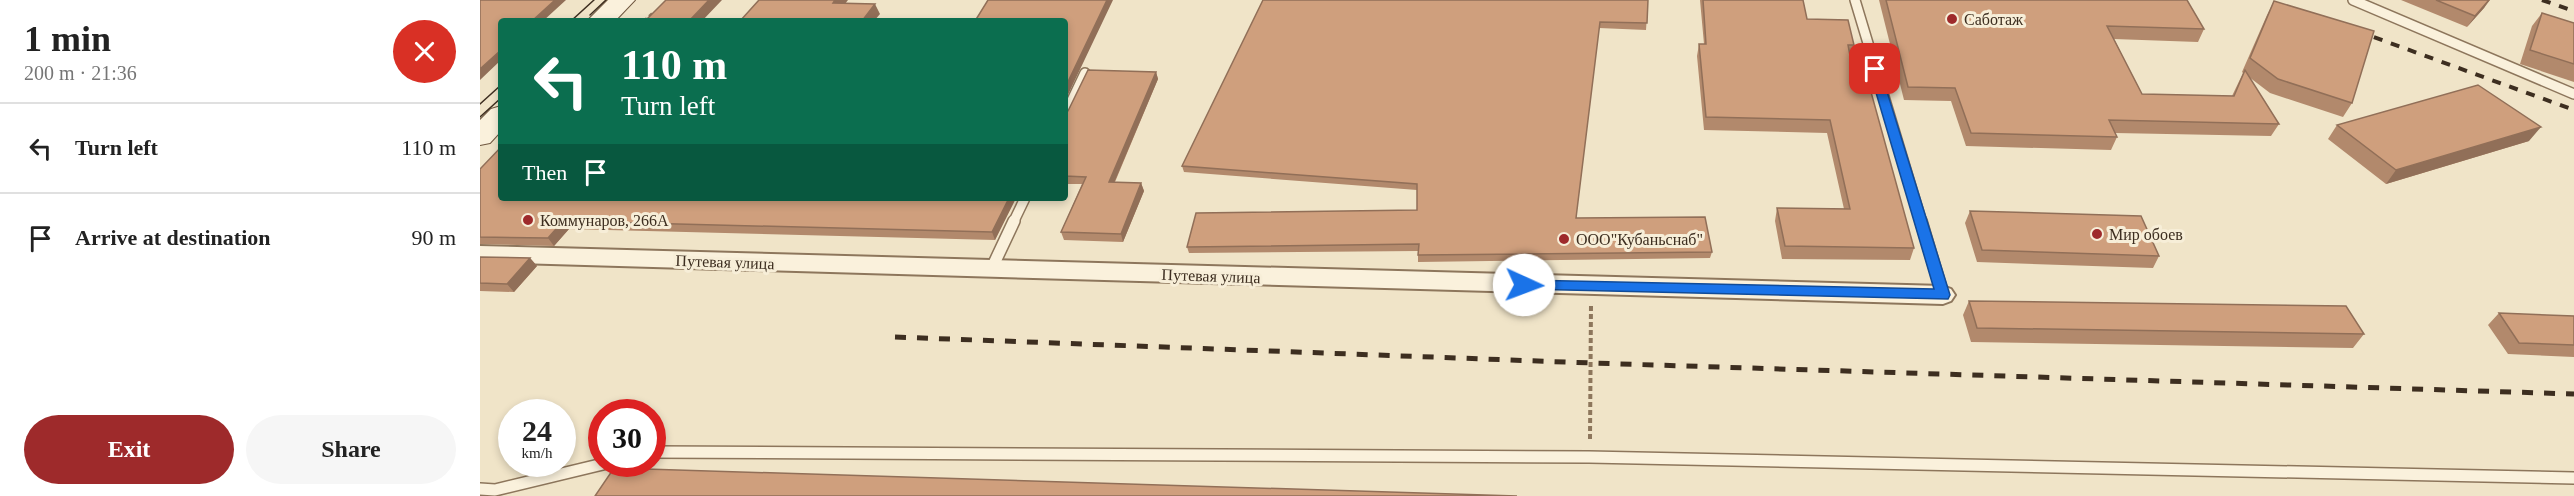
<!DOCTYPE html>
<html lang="en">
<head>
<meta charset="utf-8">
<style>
	:root { --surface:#fff; --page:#f6f6f6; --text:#222; --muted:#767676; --line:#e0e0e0; --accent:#9e2a2b }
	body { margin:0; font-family:"Times New Roman",serif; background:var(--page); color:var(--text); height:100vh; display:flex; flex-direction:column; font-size:22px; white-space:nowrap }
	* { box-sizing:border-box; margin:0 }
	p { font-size:20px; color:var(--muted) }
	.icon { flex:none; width:33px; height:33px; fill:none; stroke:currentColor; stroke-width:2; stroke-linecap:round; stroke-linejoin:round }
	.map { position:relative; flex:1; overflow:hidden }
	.panel { display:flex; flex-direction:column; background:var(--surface); width:480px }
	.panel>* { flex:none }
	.hud { position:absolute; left:18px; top:18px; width:570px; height:183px; border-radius:6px; box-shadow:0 3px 9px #0003; background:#0b6e4f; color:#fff; overflow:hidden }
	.speed { position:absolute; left:18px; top:399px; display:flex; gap:12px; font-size:30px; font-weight:700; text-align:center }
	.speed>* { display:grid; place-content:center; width:78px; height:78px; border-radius:50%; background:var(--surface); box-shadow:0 3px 9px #0003; line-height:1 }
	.speed small { font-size:15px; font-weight:400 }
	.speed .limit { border:9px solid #d22; background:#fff; color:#111 }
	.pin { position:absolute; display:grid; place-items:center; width:51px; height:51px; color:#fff; margin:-26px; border-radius:12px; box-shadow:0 3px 9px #0006 }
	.me { position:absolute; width:66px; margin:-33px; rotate:92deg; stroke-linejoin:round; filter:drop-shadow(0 0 4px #0008) }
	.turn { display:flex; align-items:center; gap:21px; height:126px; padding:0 24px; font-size:27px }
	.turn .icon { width:78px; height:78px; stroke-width:2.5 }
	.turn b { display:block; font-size:42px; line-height:51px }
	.then { display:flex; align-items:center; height:57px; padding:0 24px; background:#0003; gap:12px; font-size:22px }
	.round { display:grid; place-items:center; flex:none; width:63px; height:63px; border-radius:32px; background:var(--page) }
	.summary { display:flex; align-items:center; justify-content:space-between; height:102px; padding:0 24px }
	h1 { font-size:36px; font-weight:700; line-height:45px }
	.action { display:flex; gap:12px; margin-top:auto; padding:12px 24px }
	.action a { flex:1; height:69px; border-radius:36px; background:var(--accent); color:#fff; font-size:24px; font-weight:700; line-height:69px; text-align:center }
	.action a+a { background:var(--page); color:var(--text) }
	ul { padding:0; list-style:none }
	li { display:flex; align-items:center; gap:18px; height:90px; padding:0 24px; border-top:2px solid var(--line) }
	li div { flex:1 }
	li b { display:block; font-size:22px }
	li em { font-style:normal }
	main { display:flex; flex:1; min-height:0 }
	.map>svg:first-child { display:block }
</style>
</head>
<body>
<main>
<section class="panel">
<div class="summary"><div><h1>1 min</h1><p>200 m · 21:36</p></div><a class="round" style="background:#d93025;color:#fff"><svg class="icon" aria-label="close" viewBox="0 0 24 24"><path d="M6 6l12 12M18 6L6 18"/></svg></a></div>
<ul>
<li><svg class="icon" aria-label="left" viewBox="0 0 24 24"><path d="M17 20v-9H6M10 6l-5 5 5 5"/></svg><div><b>Turn left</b></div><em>110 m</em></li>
<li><svg class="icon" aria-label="arrive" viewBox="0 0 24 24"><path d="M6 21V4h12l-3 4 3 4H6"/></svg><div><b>Arrive at destination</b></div><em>90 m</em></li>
</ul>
<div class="action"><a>Exit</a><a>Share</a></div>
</section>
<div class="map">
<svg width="2094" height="496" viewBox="0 0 2094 496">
	<rect width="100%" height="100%" fill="#f0e4c8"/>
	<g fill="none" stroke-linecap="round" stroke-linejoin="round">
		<g stroke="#8d765c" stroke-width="12">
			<path id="service-far1" d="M 1375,0 L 1442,223
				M 1873,0 L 2094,94
				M 585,115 L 605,73
				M 533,223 L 545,198"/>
		</g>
		<g stroke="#8d765c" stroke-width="14">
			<path id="service" d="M 1441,221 L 1463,295
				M 511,270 L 534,221
				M 172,452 L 1109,457 L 2094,478
				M 0,489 L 15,490 L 123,464"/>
		</g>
		<g stroke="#8d765c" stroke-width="4">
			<path id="minor" d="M 0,246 L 1463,286 L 1471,289 L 1475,295 L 1471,301 L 1463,304 L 0,262 Z"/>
		</g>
		<g stroke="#6f573f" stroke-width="2">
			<path id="secondary" d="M 128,0 L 155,0 L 135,21 L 107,21 Z
				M 21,106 L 21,131 L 10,143 L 0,145 L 0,120 L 11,109 Z"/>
		</g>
		<path stroke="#8d765c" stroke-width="3" stroke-dasharray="4 3" stroke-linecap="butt" d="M 164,21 L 173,13"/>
		<path stroke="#8d765c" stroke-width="4" stroke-dasharray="5 3" stroke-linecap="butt" d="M 1110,439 L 1111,305"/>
		<use href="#service-far1" stroke="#faf1dc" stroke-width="9"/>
		<use href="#service" stroke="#faf1dc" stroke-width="11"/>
		<use href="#minor" fill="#faf1dc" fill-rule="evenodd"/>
		<use href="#secondary" fill="#faf1dc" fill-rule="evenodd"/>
		<path stroke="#3d2e20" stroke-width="1.5" d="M 110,15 L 126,0
			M 91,21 L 114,0
			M 0,104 L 21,85
			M 0,117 L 21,98"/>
		<path stroke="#3d2e20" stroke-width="4" stroke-dasharray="9 9" stroke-linecap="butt" d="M 2062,0 L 2094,11
			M 1877,31 L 2094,110"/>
		<path stroke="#3d2e20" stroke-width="5" stroke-dasharray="11 11" stroke-linecap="butt" d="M 415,337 L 1111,363 L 2094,394"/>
	</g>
	<path fill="#b2896c" d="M 1168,0 L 1166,30 L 1119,28 L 1096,218 L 1232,252 L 1230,258 L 938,262 L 938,251 L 709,253 L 707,247 L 937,210 L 937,190 L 704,172 L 702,166 Z
		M 1220,0 L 1323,0 L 1327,19 L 1374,45 L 1371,58 L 1377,92 L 1434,248 L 1430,260 L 1302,259 L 1295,221 L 1297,208 L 1364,209 L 1347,133 L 1224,130 L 1217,56 L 1219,44 L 1224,44 Z
		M 1399,0 L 1707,0 L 1724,29 L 1718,42 L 1634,39 L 1662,94 L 1752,96 L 1763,73 L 1762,72 L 1787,15 L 1794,1 L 1872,103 L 1863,117 L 1790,93 L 1769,77 L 1799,124 L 1791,136 L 1635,133 L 1637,137 L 1631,150 L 1486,146 L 1471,101 L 1424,100 Z
		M 1921,0 L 2010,0 L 2004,8 L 1987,27 Z
		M 2062,13 L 2094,23 L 2094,82 L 2040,64 L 2052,26 Z
		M 676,72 L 678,79 L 635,182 L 661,183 L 664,191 L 643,242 L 584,240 L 581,232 L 602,184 L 585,184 L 585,112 Z
		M 1857,125 L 2049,141 L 1906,184 L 1848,139 Z
		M 0,169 L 21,198 L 536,198 L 515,240 L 89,229 L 74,246 L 0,244 Z
		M 1490,211 L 1679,256 L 1673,268 L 1497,262 L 1485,223 Z
		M 0,257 L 50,258 L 57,266 L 34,292 L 0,291 Z
		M 1489,301 L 1884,334 L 1873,348 L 1491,342 L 1483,315 Z
		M 2019,313 L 2094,316 L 2094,357 L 2028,354 L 2008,325 Z"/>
	<path fill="#916f58" d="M 75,0 L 86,0 L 63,21 L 52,21 Z
		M 229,0 L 242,0 L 222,21 L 209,21 Z
		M 355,0 L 368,0 L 358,13 L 353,3 Z
		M 627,0 L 633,0 L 585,101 L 585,88 Z
		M 2009,0 L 2004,8 L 1987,27 L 1995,16 Z
		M 395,4 L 400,14 L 394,21 L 382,21 Z
		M 21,50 L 21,60 L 0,80 L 0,69 Z
		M 676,72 L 678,79 L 631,190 L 629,182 Z
		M 2061,127 L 2049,141 L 1906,184 L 1916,170 Z
		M 661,183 L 664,191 L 643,242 L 641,234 Z
		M 529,198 L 536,198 L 515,240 L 512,232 Z
		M 83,221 L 89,229 L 74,246 L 68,238 Z
		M 50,258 L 57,266 L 34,292 L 27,284 Z"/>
	<path fill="#cf9f7d" stroke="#916f58" stroke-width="1.5" d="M 0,0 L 75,0 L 52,21 L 21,21 L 21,50 L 0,69 Z
		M 186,0 L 229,0 L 209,21 L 165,21 Z
		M 279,0 L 355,0 L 353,3 L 395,4 L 382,21 L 260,21 Z
		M 508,0 L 627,0 L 585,88 L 585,21 L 495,21 Z
		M 783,0 L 1168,0 L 1167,23 L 1120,22 L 1096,218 L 1225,217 L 1232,252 L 938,255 L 939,244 L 707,247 L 716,213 L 937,210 L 937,184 L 702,166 Z
		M 1223,0 L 1323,0 L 1327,19 L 1368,20 L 1374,45 L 1368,45 L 1377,92 L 1391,92 L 1434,248 L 1305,246 L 1297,208 L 1370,209 L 1350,120 L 1226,117 L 1219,44 L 1226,44 Z
		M 1406,0 L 1707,0 L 1724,29 L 1627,26 L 1662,94 L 1754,96 L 1765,70 L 1799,124 L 1629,120 L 1637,137 L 1491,133 L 1475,88 L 1428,87 Z
		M 1956,0 L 2009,0 L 1995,16 Z
		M 1794,1 L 1894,31 L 1872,103 L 1798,79 L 1770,58 Z
		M 2062,13 L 2094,23 L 2094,64 L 2050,50 Z
		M 608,70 L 676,72 L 629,182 L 661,183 L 641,234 L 581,232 L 606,177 L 585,176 L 585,112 L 588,111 Z
		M 1998,85 L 2061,127 L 1916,170 L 1857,125 Z
		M 21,147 L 21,198 L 529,198 L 512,232 L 83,221 L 68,238 L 0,237 L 0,169 Z
		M 1490,211 L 1661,216 L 1679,256 L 1502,250 Z
		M 0,257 L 50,258 L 27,284 L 0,283 Z
		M 1489,301 L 1866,306 L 1884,334 L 1497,328 Z
		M 2019,313 L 2094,316 L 2094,345 L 2039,343 Z
		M 134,468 L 1037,496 L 115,496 Z"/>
	<path fill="#1a73e8" stroke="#114b97" stroke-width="1.5" d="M 1390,66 L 1400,69 L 1470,295 L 1468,299 L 1039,289 L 1039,281 L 1044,280 L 1454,289 L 1389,69 Z"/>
	<g fill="#9e2a2b" stroke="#f7eed8" stroke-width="2">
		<circle cx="1472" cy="19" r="6"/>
		<circle cx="48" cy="220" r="6"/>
		<circle cx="1617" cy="234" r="6"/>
		<circle cx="1084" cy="239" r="6"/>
	</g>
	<g text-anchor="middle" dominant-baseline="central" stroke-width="6" stroke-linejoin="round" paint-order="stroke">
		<g font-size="16" fill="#3d2e20" stroke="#f7eed8" text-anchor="start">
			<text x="1484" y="19">Саботаж</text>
			<text x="60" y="220">Коммунаров, 266А</text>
			<text x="1629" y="234">Мир обоев</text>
			<text x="1096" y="239">ООО"Кубаньснаб"</text>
		</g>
		<g font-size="16" fill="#3d2e20" stroke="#f7eed8">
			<text transform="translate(245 262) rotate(2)">Путевая улица</text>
			<text transform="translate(731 276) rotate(2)">Путевая улица</text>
		</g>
	</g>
</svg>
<div class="speed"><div>24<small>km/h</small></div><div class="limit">30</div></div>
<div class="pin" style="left:1395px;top:69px;background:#d93025"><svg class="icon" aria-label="arrive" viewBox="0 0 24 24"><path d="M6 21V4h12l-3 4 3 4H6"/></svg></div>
<svg class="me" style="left:1044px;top:285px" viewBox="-20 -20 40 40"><circle r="19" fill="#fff"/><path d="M0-13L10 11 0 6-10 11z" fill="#1a73e8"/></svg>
<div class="hud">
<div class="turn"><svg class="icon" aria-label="left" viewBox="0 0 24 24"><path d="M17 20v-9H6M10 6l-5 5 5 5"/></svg><div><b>110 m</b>Turn left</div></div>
<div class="then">Then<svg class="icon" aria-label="arrive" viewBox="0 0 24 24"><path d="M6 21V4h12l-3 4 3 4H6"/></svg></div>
</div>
</div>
</main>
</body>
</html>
